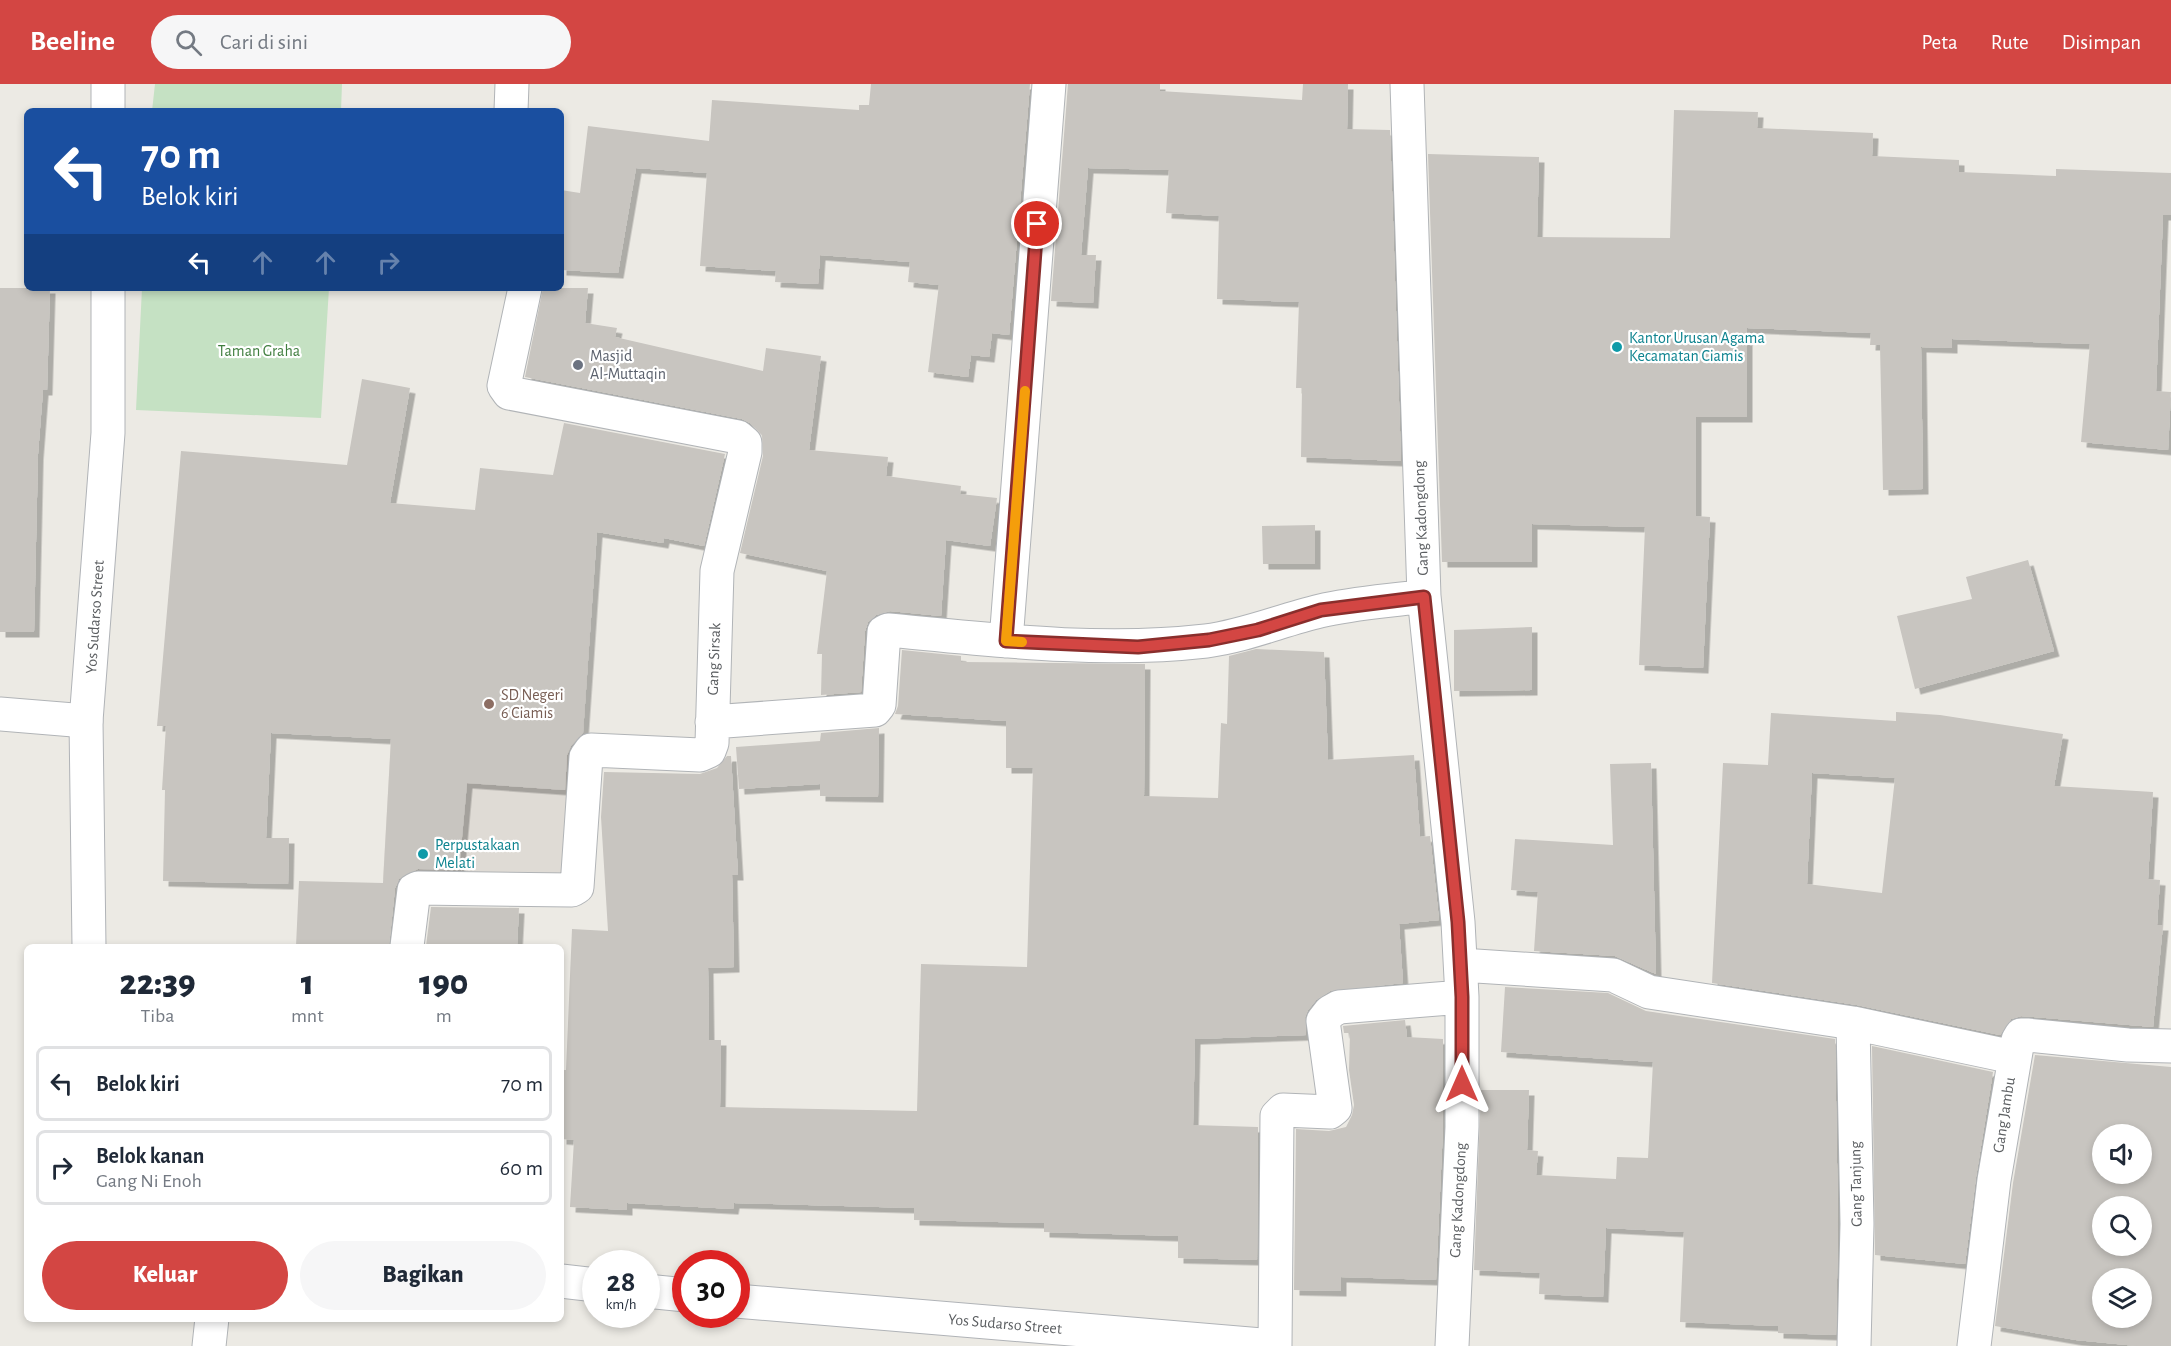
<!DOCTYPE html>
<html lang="id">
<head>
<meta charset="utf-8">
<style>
	:root { --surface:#fff; --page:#f6f6f7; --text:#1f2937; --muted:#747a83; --line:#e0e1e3; --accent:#d34643 }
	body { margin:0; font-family:"Alegreya Sans",sans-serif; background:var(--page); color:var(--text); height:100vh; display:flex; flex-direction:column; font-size:22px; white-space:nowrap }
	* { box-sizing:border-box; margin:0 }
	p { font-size:20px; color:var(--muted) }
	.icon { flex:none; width:33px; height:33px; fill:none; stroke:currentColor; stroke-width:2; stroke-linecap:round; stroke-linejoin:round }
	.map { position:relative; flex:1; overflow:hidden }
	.side { position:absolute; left:24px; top:860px; width:540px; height:378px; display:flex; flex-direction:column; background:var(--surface); border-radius:9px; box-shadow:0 3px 9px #0003 }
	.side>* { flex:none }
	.banner { position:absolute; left:24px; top:24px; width:540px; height:183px; border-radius:9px; box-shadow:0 3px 9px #0003; background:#1a4fa0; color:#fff; overflow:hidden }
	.controls { position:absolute; left:2092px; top:1040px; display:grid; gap:12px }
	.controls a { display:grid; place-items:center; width:60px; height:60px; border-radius:50%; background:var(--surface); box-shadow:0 3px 9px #0003; font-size:30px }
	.speed { position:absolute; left:582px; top:1166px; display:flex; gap:12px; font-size:30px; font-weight:700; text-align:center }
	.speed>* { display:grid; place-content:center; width:78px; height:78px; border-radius:50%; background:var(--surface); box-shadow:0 3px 9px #0003; line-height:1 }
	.speed small { font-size:15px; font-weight:400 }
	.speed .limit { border:9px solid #d22; background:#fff; color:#111 }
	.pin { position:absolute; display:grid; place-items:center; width:51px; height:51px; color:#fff; margin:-26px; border:3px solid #fff; border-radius:50%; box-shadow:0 2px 6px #0007 }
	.me { position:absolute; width:66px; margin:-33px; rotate:0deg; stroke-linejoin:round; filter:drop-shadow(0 0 4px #0008) }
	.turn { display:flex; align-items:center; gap:21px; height:126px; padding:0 18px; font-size:27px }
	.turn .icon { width:78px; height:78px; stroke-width:2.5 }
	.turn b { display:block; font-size:42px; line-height:51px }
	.lanes { display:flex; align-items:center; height:57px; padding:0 18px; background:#0003; justify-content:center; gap:30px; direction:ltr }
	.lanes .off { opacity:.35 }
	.eta { display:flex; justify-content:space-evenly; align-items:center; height:102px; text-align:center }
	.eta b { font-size:36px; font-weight:800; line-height:42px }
	.cta { display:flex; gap:12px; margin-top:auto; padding:12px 18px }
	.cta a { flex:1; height:69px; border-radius:36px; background:var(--accent); color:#fff; font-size:24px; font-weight:800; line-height:69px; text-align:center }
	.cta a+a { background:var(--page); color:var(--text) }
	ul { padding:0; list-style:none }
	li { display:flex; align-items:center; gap:18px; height:75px; margin:0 12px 9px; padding:0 6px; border:3px solid var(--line); border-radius:9px }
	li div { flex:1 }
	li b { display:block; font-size:22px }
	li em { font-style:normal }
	header { display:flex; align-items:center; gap:36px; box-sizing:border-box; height:84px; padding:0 30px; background:var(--accent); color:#fff }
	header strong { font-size:28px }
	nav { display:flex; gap:33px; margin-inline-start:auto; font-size:21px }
	.search { width:420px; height:54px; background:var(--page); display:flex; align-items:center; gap:15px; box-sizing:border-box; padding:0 21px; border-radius:33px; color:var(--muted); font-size:22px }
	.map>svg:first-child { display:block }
</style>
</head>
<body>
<header>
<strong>Beeline</strong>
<div class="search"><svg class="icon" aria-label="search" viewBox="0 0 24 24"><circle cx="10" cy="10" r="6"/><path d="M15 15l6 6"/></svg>Cari di sini</div>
<nav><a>Peta</a><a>Rute</a><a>Disimpan</a></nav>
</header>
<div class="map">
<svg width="2171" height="1262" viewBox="0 0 2171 1262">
	<defs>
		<filter id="shadow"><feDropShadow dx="5.5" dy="5.5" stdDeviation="0" flood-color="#0004"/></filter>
	</defs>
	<rect width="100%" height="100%" fill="#eceae4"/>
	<path fill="#dfdbd5" d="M 533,484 L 594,488 L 573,799 L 439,801 L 383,795 L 398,530 Z"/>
	<path fill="#c5e1c3" d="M 155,0 L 342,0 L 341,27 L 152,27 Z
		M 142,204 L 329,204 L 321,334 L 136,326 Z"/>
	<path fill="#c8c5c0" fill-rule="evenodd" filter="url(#shadow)" d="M 871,0 L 1030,0 L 1009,251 L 992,249 L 989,273 L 971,271 L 968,293 L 928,288 L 939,201 L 908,198 L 910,178 L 820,171 L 818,200 L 775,198 L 776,187 L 700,182 L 707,89 L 636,84 L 618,189 L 561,186 L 561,106 L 580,109 L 588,42 L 709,57 L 712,16 L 859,26 L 859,21 L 869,21 Z
		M 1068,0 L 1160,0 L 1160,7 L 1302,16 L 1303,0 L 1348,0 L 1347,45 L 1390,46 L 1401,377 L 1301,373 L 1302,304 L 1296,304 L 1299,218 L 1217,215 L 1219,132 L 1166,129 L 1169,86 L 1088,84 L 1081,171 L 1096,171 L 1093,219 L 1051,217 Z
		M 1674,26 L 1758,28 L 1757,44 L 1873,49 L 1872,72 L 1959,76 L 1959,88 L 2056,92 L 2056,85 L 2171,89 L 2171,131 L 2163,131 L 2156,307 L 2171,308 L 2168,366 L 2081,358 L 2090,260 L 1952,255 L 1952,264 L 1921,263 L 1923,405 L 1883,406 L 1880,261 L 1870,261 L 1871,249 L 1747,244 L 1747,333 L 1696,333 L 1696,432 L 1710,433 L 1703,584 L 1639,581 L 1645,443 L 1532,440 L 1532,478 L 1442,478 L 1428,70 L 1539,73 L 1537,153 L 1670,154 Z
		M 0,204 L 50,204 L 47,306 L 43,306 L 38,370 L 34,548 L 0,548 Z
		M 543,204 L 588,204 L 585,239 L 617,244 L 615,253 L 763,287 L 766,264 L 821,272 L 809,366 L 888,373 L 886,392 L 961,402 L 960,410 L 997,414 L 990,462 L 946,456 L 941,532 L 890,527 L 876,531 L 868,538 L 865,547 L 861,608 L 821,611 L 822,570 L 817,570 L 827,487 L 740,469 L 763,372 L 762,351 L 750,339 L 742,335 L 525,293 Z
		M 362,295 L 410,304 L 390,419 L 475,426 L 480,384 L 553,391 L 564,339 L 725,370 L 704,462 L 664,454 L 663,459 L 597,448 L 583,649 L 571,662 L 567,671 L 565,706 L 467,699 L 459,786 L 418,785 L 399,795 L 395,804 L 389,862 L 296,862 L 299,797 L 383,799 L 391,655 L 271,649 L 266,754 L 289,754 L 288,800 L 163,797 L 165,706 L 162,706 L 166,642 L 157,642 L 181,367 L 347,381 Z
		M 1315,441 L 1315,480 L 1263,480 L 1262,442 Z
		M 2028,476 L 2054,567 L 1915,605 L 1897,532 L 1972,515 L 1966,493 Z
		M 1532,543 L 1532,606 L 1454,607 L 1454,546 Z
		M 1256,565 L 1324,568 L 1328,676 L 1414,671 L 1420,753 L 1430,752 L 1439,836 L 1399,840 L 1403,899 L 1330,907 L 1316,916 L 1308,926 L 1305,933 L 1306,951 L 1195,955 L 1193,1041 L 1258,1043 L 1257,1176 L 1178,1174 L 1178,1152 L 1044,1148 L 1044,1139 L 914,1136 L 914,1124 L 734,1119 L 733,1125 L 627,1119 L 627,1126 L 570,1123 L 574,1056 L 561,1055 L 561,986 L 566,986 L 572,845 L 608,847 L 601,733 L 604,688 L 700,690 L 717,684 L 727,672 L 731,672 L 738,791 L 732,791 L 734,883 L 708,884 L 709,956 L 721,956 L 720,1023 L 917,1027 L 921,880 L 1027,883 L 1033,684 L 1006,684 L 1006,637 L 895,630 L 898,622 L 902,566 L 961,572 L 961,578 L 1145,580 L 1144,712 L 1218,714 L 1221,639 L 1227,640 L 1229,572 Z
		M 1896,628 L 1940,631 L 2063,650 L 2054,702 L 2153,708 L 2148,795 L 2160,796 L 2157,841 L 2163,841 L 2153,943 L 2021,932 L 2011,935 L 2000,951 L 1857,921 L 1712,899 L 1723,679 L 1768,681 L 1771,629 L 1896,637 ZM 1812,689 L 1895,694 L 1882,809 L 1807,800 Z
		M 879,644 L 878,713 L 820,712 L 820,700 L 739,705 L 736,663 L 820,657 L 821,649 Z
		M 1651,679 L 1656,890 L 1615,872 L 1534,867 L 1538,808 L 1511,806 L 1515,755 L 1613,761 L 1610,680 Z
		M 431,823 L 519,824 L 517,862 L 426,862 Z
		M 1505,903 L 1608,909 L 1646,927 L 1835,955 L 1838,1140 L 1836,1251 L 1778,1249 L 1778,1242 L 1680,1238 L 1684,1148 L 1606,1144 L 1603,1213 L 1539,1210 L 1540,1189 L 1474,1186 L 1481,1006 L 1529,1006 L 1527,1066 L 1538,1067 L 1536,1091 L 1616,1095 L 1617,1073 L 1648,1074 L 1653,978 L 1501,968 Z
		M 1405,936 L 1407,953 L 1443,955 L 1443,1043 L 1436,1196 L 1341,1193 L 1341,1207 L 1294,1206 L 1296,1045 L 1329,1047 L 1346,1043 L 1352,1031 L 1354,1021 L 1349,986 L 1350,949 L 1344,949 L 1343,942 Z
		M 1872,962 L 1993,988 L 1976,1093 L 1965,1180 L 1875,1171 Z
		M 2035,971 L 2171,983 L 2171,1262 L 2137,1262 L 2076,1256 L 1995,1242 L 2013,1099 ZM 2103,1050 L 2142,1050 L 2142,1089 L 2103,1089 ZM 2103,1122 L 2142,1122 L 2142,1161 L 2103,1161 ZM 2103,1194 L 2142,1194 L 2142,1233 L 2103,1233 Z"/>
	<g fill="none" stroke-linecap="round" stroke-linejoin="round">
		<g stroke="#b1b4b7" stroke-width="35">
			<path id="street" d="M 1407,0 L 1424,512 L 1458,838 L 1462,913 L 1462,1043 L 1452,1262
				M 511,27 L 512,0
				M 1006,557 L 1049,0
				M 0,630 L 86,637
				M 712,638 L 875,626 L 879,621 L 884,548 L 888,546 C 994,556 1100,569 1206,557 C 1245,552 1282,536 1320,527 C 1354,519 1390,517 1424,512
				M 407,862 L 414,806 L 418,804 L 572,806 L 577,803 L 586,673 L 591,666 L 700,671 L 709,667 L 712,659 L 717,487 L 745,368 L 745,359 L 738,353 L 509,309 L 504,302 L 525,204
				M 1461,881 L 1613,891 L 1649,908 L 1853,939 L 2013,973
				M 1853,939 L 1857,1140 L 1854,1262
				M 209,1262 L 212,1234
				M 1275,1262 L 1277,1032 L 1283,1026 L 1330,1028 L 1335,1024 L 1323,937 L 1330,928 L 1339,923 L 1462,913
				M 1974,1262 L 1994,1096 L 2018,956 L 2021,951 L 2027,951 L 2128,961 L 2171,962"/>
		</g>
		<g stroke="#b0b3b7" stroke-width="35">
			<path id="secondary" d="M 108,27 L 108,0
				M 89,862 L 86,637 L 108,349 L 108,204
				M 561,1197 L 596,1201
				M 646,1207 L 686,1211
				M 736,1217 L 1274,1262"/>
		</g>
		<use href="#street" stroke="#fff" stroke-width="33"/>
		<use href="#secondary" stroke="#fff" stroke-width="33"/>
	</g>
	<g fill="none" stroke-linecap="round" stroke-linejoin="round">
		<g stroke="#892e2c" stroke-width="15">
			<path id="route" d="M 1037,140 L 1006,557 L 1138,563 L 1209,556 L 1258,546 L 1321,526 L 1424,513 L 1458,838 L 1462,913 L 1462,1000"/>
		</g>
		<use href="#route" stroke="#d34643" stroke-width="10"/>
		<path stroke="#f59e0b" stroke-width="10" d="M 1022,558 L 1006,557 L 1025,307"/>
	</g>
	<g fill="#0f9aa8" stroke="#fff" stroke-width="2">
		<circle cx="1617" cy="263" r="6"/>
		<circle cx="423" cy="770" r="6"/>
	</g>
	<circle fill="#6b7280" stroke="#fff" stroke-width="2" cx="578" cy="281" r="6"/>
	<circle fill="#8d6e63" stroke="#fff" stroke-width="2" cx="489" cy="620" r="6"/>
	<g text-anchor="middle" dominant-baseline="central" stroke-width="4.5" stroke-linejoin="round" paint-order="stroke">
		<g font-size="16" fill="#0d838f" stroke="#fff" text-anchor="start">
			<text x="1629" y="254">Kantor Urusan Agama<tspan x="1629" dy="18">Kecamatan Ciamis</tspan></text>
			<text x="435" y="761">Perpustakaan<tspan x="435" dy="18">Melati</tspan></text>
		</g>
		<g font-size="16" fill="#407e3f" stroke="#fff">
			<text x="259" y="267">Taman Graha</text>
		</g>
		<g font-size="16" fill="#5b616d" stroke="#fff" text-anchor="start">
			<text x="590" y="272">Masjid<tspan x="590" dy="18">Al-Muttaqin</tspan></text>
		</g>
		<g font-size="16" fill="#5c5f62" stroke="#fff">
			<text transform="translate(1421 434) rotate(-92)">Gang Kadongdong</text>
			<text transform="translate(95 533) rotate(-86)">Yos Sudarso Street</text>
			<text transform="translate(714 575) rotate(-88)">Gang Sirsak</text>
			<text transform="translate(2004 1031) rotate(-81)">Gang Jambu</text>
			<text transform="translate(1856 1100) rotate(-91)">Gang Tanjung</text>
			<text transform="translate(1458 1116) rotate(-87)">Gang Kadongdong</text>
			<text transform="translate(1005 1240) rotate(5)">Yos Sudarso Street</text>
		</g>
		<g font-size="16" fill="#785e54" stroke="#fff" text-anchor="start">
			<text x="501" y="611">SD Negeri<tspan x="501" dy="18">6 Ciamis</tspan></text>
		</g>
	</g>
</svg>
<div class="controls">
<a><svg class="icon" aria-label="sound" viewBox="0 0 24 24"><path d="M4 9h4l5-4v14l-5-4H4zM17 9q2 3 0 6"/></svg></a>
<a><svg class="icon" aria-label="search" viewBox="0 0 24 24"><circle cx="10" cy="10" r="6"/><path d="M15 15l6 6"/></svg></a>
<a><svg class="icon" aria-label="layers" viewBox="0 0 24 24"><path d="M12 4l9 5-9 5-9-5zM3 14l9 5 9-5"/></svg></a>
</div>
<div class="speed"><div>28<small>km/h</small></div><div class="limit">30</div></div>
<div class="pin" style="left:1037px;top:140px;background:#d93025"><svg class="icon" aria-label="arrive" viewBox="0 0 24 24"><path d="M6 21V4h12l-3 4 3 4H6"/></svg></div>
<svg class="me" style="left:1462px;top:1000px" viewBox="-20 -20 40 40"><path d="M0-17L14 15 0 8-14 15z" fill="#d34643" stroke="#fff" stroke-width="4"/></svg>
<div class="banner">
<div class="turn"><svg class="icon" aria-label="left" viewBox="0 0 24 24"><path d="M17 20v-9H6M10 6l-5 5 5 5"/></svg><div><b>70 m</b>Belok kiri</div></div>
<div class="lanes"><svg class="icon" aria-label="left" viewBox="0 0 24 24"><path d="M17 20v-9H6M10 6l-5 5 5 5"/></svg><svg class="icon off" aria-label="ahead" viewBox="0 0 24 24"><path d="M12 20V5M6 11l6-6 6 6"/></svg><svg class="icon off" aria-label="ahead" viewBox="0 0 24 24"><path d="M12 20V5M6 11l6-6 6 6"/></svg><svg class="icon off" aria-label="right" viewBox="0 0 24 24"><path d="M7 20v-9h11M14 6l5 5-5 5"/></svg></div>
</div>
<section class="side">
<div class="eta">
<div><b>22:39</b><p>Tiba</p></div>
<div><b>1</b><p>mnt</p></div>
<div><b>190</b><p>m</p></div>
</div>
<ul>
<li><svg class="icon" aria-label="left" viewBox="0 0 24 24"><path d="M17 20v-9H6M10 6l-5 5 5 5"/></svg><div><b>Belok kiri</b></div><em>70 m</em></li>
<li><svg class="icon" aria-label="right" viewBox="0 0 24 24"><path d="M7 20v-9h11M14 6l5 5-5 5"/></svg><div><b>Belok kanan</b><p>Gang Ni Enoh</p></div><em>60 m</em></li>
</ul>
<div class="cta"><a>Keluar</a><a>Bagikan</a></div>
</section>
</div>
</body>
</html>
